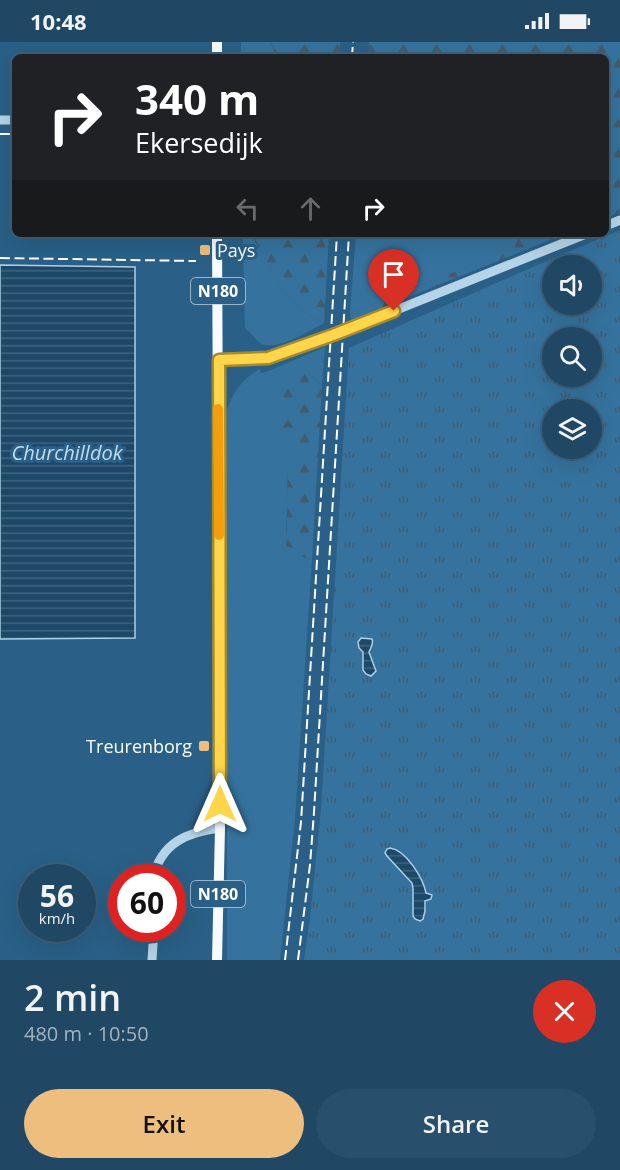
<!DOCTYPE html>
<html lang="en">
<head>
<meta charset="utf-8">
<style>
	:root { --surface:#204865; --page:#284f6b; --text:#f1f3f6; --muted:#a2b2bf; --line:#3d6079; --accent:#eebe7e }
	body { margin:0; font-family:"Open Sans",sans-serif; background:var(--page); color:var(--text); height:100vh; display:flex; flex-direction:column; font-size:22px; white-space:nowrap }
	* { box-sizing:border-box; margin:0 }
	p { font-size:20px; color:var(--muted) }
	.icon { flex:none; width:33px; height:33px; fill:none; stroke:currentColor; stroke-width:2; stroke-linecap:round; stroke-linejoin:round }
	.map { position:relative; height:918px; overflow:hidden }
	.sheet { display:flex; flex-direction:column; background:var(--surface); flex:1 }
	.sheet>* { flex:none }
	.banner { position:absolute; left:12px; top:12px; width:597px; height:183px; border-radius:9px; box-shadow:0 6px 24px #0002,0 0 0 2px var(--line); background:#202124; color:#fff; overflow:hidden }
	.tools { position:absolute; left:542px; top:213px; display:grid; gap:12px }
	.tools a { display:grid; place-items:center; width:60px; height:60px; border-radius:50%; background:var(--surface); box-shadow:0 6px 24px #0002,0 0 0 2px var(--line); font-size:30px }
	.speed { position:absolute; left:18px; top:822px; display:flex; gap:12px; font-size:30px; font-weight:700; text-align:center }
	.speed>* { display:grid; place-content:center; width:78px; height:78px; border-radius:50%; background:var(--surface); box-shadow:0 6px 24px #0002,0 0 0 2px var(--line); line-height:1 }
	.speed small { font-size:15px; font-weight:400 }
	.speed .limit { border:9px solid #d22; background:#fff; color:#111 }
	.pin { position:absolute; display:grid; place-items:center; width:51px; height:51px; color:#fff; margin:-62px -26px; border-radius:50% 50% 50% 0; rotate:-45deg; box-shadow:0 0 6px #0007 }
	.pin .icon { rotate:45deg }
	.me { position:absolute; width:66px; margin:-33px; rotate:0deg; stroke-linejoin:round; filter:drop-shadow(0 0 4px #0008) }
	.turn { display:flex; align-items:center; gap:21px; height:126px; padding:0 24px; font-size:27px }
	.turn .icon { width:78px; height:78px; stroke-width:2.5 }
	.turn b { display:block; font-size:42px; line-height:51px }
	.lanes { display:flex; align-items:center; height:57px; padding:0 24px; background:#0003; justify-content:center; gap:30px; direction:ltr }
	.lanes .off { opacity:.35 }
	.round { display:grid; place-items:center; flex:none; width:63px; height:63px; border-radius:32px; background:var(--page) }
	.head { display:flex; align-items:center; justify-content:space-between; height:102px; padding:0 24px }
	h1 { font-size:36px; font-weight:600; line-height:45px }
	.action { display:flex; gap:12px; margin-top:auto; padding:12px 24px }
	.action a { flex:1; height:69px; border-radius:36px; background:var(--accent); color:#111; font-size:24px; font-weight:600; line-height:69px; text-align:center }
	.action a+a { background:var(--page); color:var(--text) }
	.status { display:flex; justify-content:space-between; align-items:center; height:42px; padding:0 30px; background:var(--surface); direction:ltr }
	.status svg { height:16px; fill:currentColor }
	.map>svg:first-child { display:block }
</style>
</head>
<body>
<div class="status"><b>10:48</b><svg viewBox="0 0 49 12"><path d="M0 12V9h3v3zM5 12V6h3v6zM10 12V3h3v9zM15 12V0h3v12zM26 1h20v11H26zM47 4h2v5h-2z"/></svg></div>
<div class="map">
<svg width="620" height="918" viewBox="0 0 620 918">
	<defs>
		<pattern id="forest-firs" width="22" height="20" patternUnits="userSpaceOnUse" patternTransform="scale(1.5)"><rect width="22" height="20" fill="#35739e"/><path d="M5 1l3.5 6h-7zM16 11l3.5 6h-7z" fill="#435c6d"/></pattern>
		<pattern id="park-tufts" width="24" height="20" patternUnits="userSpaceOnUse" patternTransform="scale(1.5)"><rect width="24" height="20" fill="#35739e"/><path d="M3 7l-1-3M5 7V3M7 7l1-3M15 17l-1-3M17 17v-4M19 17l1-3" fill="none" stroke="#435c6d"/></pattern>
		<pattern id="water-rules" width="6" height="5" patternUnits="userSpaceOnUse" patternTransform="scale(1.5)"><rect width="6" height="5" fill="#1e4868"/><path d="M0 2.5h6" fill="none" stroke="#40637f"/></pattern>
	</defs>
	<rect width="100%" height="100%" fill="#2a6087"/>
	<path fill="#35739e" d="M 241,0 L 269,0 L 274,6 L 274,15 L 241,15 Z
		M 243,192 L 251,192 L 284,250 L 303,270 L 324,281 C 311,288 277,309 262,302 C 256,299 250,290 245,286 Z
		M 356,192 L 489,192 L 498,213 L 350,271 Z
		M 325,305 L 322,343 L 309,332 L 283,389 L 295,408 L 295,416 L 287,425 L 288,459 L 286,490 L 299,514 L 312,517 L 295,777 L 280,918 L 227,918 L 227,368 C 233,350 243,336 260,327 L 260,331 L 266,330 Z"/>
	<path fill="url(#forest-firs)" d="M 269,0 L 340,0 L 339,15 L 274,15 L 274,6 Z
		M 369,0 L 620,0 L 620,170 L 606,176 L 606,15 L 368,15 Z
		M 251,192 L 329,192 L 324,281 L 303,270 L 284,250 Z
		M 489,192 L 565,192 L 351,278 L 350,271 L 497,213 Z
		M 309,332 L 322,343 L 312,517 L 299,514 L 286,504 L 288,459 L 287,425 L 295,416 C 295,405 288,400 283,390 C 277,377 280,355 288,344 C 291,340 294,336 298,333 Z"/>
	<path fill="url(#park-tufts)" fill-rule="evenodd" d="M 620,188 L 620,918 L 304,918 L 310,876 L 321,768 L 349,306 L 542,221 ZM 552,224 L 591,224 L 591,262 L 552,262 ZM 552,296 L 591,296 L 591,334 L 552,334 ZM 552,368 L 591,368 L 591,406 L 552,406 Z"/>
	<path fill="url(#water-rules)" stroke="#abd0e8" stroke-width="1.5" d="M 0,223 L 135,225 L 135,596 L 0,597 Z
		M 361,596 L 372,597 C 374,602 371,605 369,610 L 376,629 L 371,634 L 366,632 L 363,628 L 363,610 L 359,606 L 358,600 Z
		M 390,806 C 406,808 423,836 426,851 L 432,853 L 431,857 L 425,859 L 425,869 L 423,877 L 420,879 L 415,877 L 413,874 L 413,846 L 412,841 L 387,814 L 385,811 L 387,807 Z"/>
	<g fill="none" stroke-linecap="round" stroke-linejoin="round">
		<path stroke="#b6d4e8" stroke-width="9" d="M 0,78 L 15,78
			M 606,184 L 620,178
			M 219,318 L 258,317 L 276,314 L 339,291 L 586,192
			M 153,836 C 161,801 187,790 220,786
			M 152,918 L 154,886"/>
		<path stroke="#f8fbfe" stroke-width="10" d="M 217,15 L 217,0
			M 217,918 L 220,786 L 217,192"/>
		<path stroke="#fff" stroke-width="2" stroke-dasharray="10 4.5" stroke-linecap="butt" d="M 352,15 L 353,0
			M 0,92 L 15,92
			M 0,216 L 196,219
			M 285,918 L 301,780 L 337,192
			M 298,918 L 310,823 L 314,770 L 349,192"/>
	</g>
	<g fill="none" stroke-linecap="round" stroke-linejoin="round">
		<g stroke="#a68a30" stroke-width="15">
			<path id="route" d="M 220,762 L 219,318 L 268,316 L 333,293 L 394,269"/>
		</g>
		<use href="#route" stroke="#ffd54a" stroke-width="10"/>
		<path stroke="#f59e0b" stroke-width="10" d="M 218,367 L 219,493"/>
	</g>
	<g fill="#eebe7e" stroke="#2a6087" stroke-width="2">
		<rect x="199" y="202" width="12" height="12" rx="3"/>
		<rect x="198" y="698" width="12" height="12" rx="3"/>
	</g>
	<g text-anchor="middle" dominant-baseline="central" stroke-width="6" stroke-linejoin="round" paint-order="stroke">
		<g fill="#2a6087" stroke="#bfcfdb" stroke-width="1.5">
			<rect x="191" y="236" width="54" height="26" rx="4.5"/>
			<rect x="191" y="839" width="54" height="26" rx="4.5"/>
		</g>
		<g font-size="16" font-weight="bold" fill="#fff">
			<text x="218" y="249">N180</text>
			<text x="218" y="852">N180</text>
		</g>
		<g font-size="18" fill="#fff" stroke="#2a6087" text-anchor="start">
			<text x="217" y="208">Pays</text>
			<text x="192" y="704" text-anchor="end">Treurenborg</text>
		</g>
		<g font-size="20" font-style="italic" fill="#c2ddef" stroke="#2a6087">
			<text x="67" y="410">Churchilldok</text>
		</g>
	</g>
</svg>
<div class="tools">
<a><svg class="icon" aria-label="sound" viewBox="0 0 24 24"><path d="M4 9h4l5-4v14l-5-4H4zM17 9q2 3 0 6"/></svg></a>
<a><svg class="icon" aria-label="search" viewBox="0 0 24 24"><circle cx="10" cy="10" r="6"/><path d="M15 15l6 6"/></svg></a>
<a><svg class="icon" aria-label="layers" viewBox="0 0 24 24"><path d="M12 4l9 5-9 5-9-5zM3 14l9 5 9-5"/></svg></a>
</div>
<div class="speed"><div>56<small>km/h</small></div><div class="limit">60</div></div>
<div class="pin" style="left:394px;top:269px;background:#d93025"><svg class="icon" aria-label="arrive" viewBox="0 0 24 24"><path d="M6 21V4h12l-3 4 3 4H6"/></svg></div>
<svg class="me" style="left:220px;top:762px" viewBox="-20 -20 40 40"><path d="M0-17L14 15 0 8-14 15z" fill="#ffd54a" stroke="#fff" stroke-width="4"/></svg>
<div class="banner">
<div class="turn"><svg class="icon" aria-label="right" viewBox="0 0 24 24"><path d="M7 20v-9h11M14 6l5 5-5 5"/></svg><div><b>340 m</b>Ekersedijk</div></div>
<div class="lanes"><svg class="icon off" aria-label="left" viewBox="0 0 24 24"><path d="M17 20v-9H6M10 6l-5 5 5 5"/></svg><svg class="icon off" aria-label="ahead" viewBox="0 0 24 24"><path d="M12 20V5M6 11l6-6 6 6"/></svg><svg class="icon" aria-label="right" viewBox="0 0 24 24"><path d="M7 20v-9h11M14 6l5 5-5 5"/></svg></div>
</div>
</div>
<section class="sheet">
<div class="head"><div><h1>2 min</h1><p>480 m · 10:50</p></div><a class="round" style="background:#d93025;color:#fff"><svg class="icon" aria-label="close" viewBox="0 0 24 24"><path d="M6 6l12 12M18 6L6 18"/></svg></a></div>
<div class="action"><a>Exit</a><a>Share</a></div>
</section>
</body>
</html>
